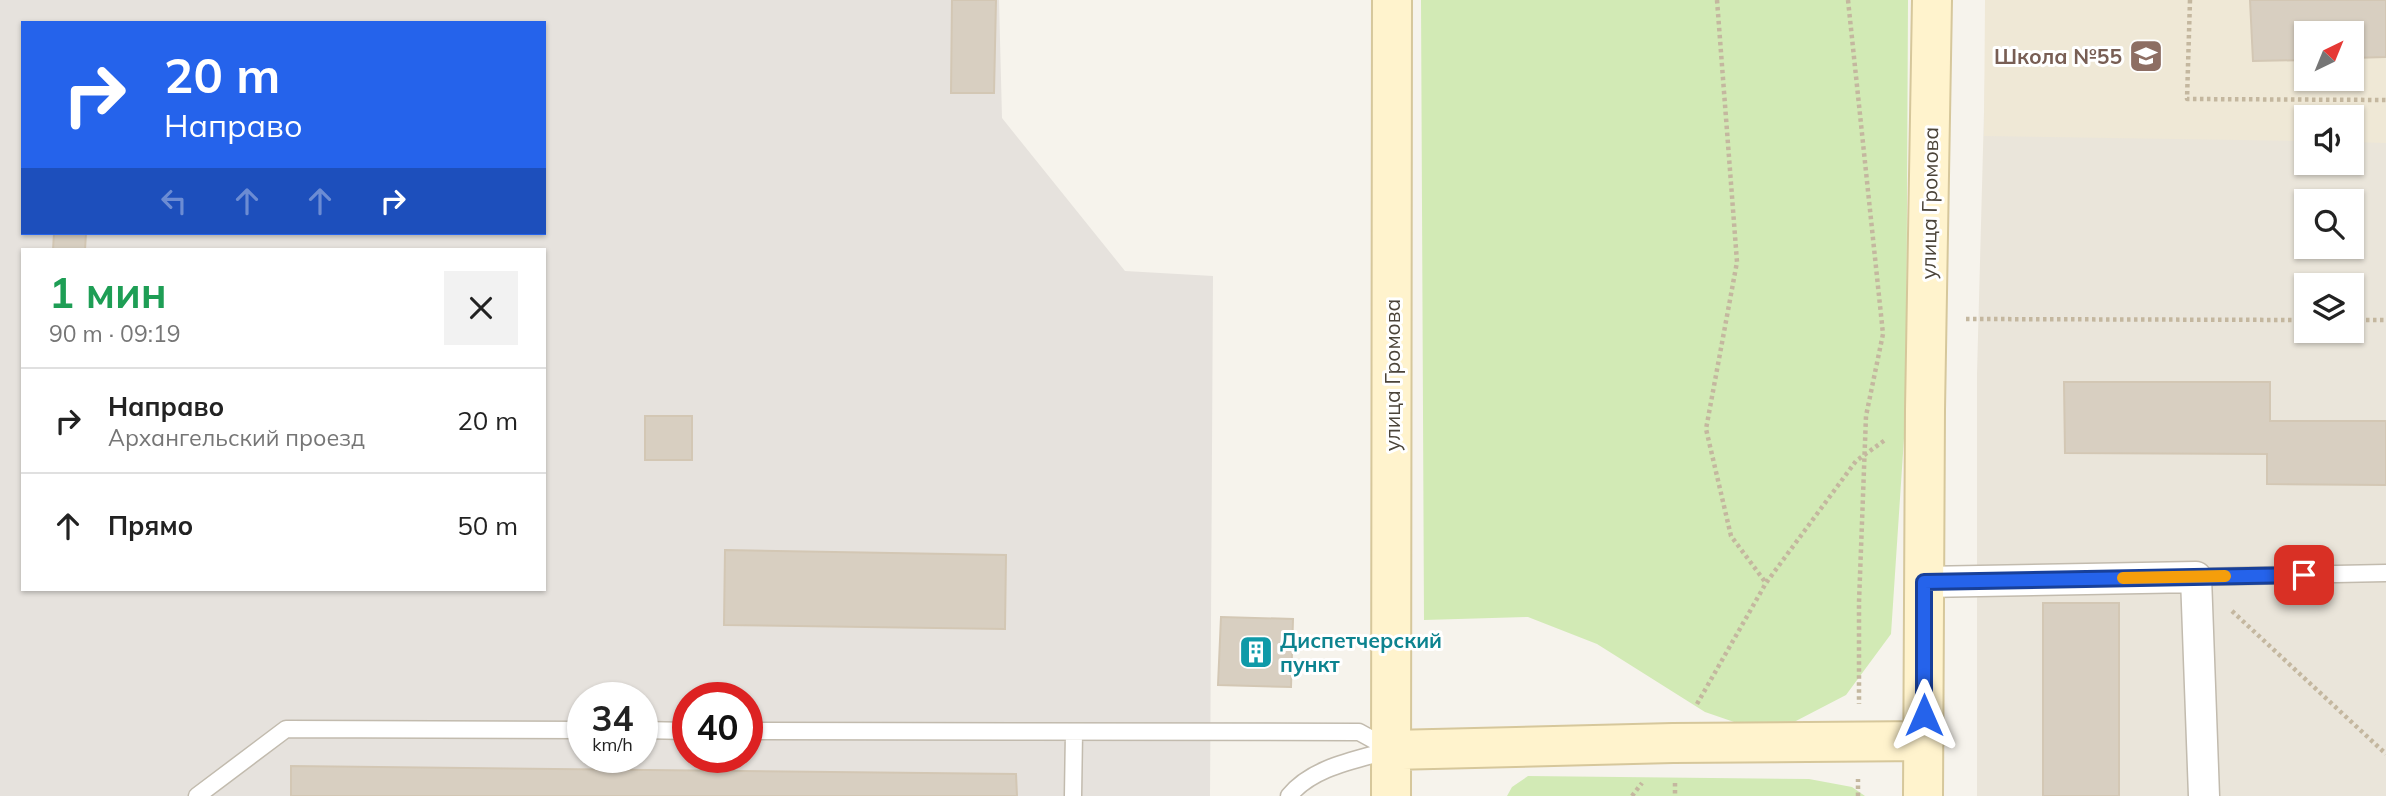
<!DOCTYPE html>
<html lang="ru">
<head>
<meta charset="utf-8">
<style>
	:root { --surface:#fff; --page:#f2f2f2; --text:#222; --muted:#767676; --line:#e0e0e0 }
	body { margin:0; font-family:Mulish,sans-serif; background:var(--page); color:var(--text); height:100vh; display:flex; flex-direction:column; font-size:26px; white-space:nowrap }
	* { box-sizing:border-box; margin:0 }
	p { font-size:23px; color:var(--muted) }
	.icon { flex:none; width:38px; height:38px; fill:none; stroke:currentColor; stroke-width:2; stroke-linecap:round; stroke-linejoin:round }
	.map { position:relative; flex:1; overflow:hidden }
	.side { position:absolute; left:21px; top:248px; width:525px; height:343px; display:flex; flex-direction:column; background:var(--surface); border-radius:0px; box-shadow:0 2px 5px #0004 }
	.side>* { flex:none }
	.top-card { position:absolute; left:21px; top:21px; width:525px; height:214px; border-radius:0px; box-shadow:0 2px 5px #0004; background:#2563eb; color:#fff; overflow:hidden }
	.needle { width:46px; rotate:43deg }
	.fabs { position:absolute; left:2294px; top:21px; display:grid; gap:14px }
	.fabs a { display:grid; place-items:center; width:70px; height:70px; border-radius:0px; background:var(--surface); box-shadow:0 2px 5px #0004; font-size:35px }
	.speed { position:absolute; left:567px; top:682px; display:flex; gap:14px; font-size:35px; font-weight:700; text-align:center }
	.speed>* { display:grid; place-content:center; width:91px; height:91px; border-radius:50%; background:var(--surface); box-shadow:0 2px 5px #0004; line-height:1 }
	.speed small { font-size:18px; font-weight:400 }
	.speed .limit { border:10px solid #d22; background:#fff; color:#111 }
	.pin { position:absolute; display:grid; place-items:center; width:60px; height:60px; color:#fff; margin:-30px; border-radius:14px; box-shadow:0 4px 10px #0006 }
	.me { position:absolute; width:77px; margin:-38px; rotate:0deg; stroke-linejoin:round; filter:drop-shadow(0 0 5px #0008) }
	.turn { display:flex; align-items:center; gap:24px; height:147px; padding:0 28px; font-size:32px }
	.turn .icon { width:91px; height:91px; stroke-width:2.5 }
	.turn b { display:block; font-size:49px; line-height:60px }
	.lanes { display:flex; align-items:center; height:66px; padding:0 28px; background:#0003; justify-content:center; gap:35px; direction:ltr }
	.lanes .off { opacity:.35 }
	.round { display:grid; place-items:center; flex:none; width:74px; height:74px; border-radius:0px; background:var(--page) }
	.summary { display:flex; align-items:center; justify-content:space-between; height:119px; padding:0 28px }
	h1 { font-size:42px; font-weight:700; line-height:52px; color:#1e9e55 }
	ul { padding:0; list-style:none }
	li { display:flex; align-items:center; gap:21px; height:105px; padding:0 28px; border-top:2px solid var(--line) }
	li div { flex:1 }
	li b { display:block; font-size:26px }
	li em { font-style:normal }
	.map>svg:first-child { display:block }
</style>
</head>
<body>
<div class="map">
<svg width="2386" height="796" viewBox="0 0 2386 796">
	<rect width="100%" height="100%" fill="#f6f3ec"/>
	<path fill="#eae5da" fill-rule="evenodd" d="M 1987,0 L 2386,0 L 2386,796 L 1977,796 L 1977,374 ZM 2306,33 L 2352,33 L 2352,79 L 2306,79 ZM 2306,117 L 2352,117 L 2352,163 L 2306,163 ZM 2306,201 L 2352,201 L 2352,247 L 2306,247 ZM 2306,285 L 2352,285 L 2352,331 L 2306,331 Z"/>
	<path fill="#e6e2dd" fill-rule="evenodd" d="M 0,0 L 999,0 L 1002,118 L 1125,271 L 1213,276 L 1210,796 L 0,796 ZM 23,23 L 544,23 L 544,233 L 23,233 ZM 23,250 L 544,250 L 544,590 L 23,590 ZM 583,698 L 642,698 L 642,758 L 583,758 ZM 688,698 L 747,698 L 747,758 L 688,758 Z"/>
	<path fill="#efe8d6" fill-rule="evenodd" d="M 1985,0 L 2386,0 L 2386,143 L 2352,142 L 2352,117 L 2306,117 L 2306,141 L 1984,136 ZM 2306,33 L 2352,33 L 2352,79 L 2306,79 Z"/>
	<path fill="#d2eab5" d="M 1421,0 L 1908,0 L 1906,408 L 1891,634 L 1846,695 L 1794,722 L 1737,723 L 1705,712 L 1597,644 L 1528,617 L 1424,620 Z
		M 1528,776 L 1809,779 L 1852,787 L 1865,796 L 1507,796 L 1512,787 Z"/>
	<path fill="#d8cfc1" stroke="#d3c7b4" stroke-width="2" d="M 952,0 L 996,0 L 994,93 L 951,93 Z
		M 2250,0 L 2386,0 L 2386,57 L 2352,58 L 2352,33 L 2306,33 L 2306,60 L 2253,61 Z
		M 54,233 L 86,233 L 85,250 L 53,250 Z
		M 2064,382 L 2270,382 L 2270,421 L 2386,421 L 2386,485 L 2267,484 L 2267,454 L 2065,453 Z
		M 645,416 L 692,416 L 692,460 L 645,460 Z
		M 725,550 L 1006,555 L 1005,629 L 724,625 Z
		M 2043,603 L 2119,603 L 2119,796 L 2043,796 Z
		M 1221,617 L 1293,619 L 1291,687 L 1218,685 Z
		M 291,766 L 1016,774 L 1017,796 L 291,796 Z"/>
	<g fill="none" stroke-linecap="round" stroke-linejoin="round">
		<g stroke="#c2bbae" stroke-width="19">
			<path id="lane" d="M 2196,577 L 2386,573
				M 642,730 L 688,731
				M 747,731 L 1359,732 L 1390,749
				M 197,796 L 286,729 L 583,730
				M 1073,796 L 1074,732
				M 1289,796 C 1312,767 1356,760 1390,750"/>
		</g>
		<g stroke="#c2bbae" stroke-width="33">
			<path id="street" d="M 1924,582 L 2196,577 L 2204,796"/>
		</g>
		<g stroke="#d6c79b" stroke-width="42">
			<path id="secondary" d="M 1392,750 L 1673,743 L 1924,741
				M 1391,796 L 1392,0
				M 1923,796 L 1925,410 L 1932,0"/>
		</g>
		<path stroke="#c4b79f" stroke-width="4.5" stroke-dasharray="3.5 3.5" stroke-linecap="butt" d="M 1717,0 L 1737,262 L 1706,429 L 1731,536 L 1766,583
			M 1848,0 L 1883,334 L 1866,416 L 1859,602 L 1859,704
			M 2190,0 L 2187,99 L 2386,100
			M 1966,319 L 2306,320
			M 2352,320 L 2386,320
			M 2232,611 L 2386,754
			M 1697,704 L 1766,583 L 1856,461 L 1885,440
			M 1675,783 L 1675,796
			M 1632,796 L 1642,783
			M 1858,796 L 1858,779"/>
		<use href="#lane" stroke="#fff" stroke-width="16"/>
		<use href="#street" stroke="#fff" stroke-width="30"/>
		<use href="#secondary" stroke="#fff3cd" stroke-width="38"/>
	</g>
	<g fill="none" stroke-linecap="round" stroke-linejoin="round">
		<g stroke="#184099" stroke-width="18">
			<path id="route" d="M 1924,715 L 1924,582 L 2304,575"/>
		</g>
		<use href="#route" stroke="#2563eb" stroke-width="12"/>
		<path stroke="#f59e0b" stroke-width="12" d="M 2123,578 L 2225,576"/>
	</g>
	<defs>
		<g id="school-square" transform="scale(1.75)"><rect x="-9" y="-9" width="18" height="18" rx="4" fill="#8d6e63" stroke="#fff"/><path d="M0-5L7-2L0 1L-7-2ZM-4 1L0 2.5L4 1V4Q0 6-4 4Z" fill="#fff"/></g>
		<g id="building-square" transform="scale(1.75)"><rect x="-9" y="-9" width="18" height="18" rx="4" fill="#0f9aa8" stroke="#fff"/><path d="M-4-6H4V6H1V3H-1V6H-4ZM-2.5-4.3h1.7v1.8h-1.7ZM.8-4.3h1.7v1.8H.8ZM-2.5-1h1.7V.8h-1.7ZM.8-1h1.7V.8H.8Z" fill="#fff"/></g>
	</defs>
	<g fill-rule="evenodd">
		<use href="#school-square" x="2146" y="56"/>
		<use href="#building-square" x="1256" y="652"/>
	</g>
	<g text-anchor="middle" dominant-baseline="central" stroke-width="6" stroke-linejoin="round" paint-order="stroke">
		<g font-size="21" font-weight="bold" fill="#785e54" stroke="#fff" text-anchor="end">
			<text x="2122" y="56">Школа №55</text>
		</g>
		<g font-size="21" fill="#4b4439" stroke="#fff">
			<text transform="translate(1929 203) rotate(-89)">улица Громова</text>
			<text transform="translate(1392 375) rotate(-90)">улица Громова</text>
		</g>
		<g font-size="21" font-weight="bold" fill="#0d838f" stroke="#fff" text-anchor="start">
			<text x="1280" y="640">Диспетчерский<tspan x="1280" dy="24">пункт</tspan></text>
		</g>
	</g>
</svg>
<div class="fabs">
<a><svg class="needle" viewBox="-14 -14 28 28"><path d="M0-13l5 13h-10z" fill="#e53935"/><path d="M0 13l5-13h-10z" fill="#767676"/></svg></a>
<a><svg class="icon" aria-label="sound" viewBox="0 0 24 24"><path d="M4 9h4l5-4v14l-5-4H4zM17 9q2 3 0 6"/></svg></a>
<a><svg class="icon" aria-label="search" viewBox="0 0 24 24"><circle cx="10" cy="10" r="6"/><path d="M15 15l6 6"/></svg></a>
<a><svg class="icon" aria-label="layers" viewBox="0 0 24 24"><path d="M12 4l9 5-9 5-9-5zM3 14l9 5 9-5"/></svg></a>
</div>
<div class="speed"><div>34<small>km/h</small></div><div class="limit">40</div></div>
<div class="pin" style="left:2304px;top:575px;background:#d93025"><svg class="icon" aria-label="arrive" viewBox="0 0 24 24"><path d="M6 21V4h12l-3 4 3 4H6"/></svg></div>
<svg class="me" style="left:1924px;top:715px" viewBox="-20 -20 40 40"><path d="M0-17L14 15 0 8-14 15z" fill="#2563eb" stroke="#fff" stroke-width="4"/></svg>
<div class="top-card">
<div class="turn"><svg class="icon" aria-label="right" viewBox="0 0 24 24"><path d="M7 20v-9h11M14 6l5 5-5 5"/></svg><div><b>20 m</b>Направо</div></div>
<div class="lanes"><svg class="icon off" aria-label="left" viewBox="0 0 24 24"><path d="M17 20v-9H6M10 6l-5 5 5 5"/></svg><svg class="icon off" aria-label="ahead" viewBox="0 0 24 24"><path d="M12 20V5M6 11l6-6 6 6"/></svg><svg class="icon off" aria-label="ahead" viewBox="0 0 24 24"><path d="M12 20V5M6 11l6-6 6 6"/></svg><svg class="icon" aria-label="right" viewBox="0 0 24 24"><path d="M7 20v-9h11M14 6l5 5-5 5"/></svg></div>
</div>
<section class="side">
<div class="summary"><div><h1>1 мин</h1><p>90 m · 09:19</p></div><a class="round"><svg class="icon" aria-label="close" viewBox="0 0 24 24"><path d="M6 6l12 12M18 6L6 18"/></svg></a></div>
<ul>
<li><svg class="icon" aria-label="right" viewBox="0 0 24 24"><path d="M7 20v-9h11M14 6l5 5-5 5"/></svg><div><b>Направо</b><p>Архангельский проезд</p></div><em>20 m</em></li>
<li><svg class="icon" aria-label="ahead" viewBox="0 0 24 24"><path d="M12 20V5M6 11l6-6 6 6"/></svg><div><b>Прямо</b></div><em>50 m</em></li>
</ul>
</section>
</div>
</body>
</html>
